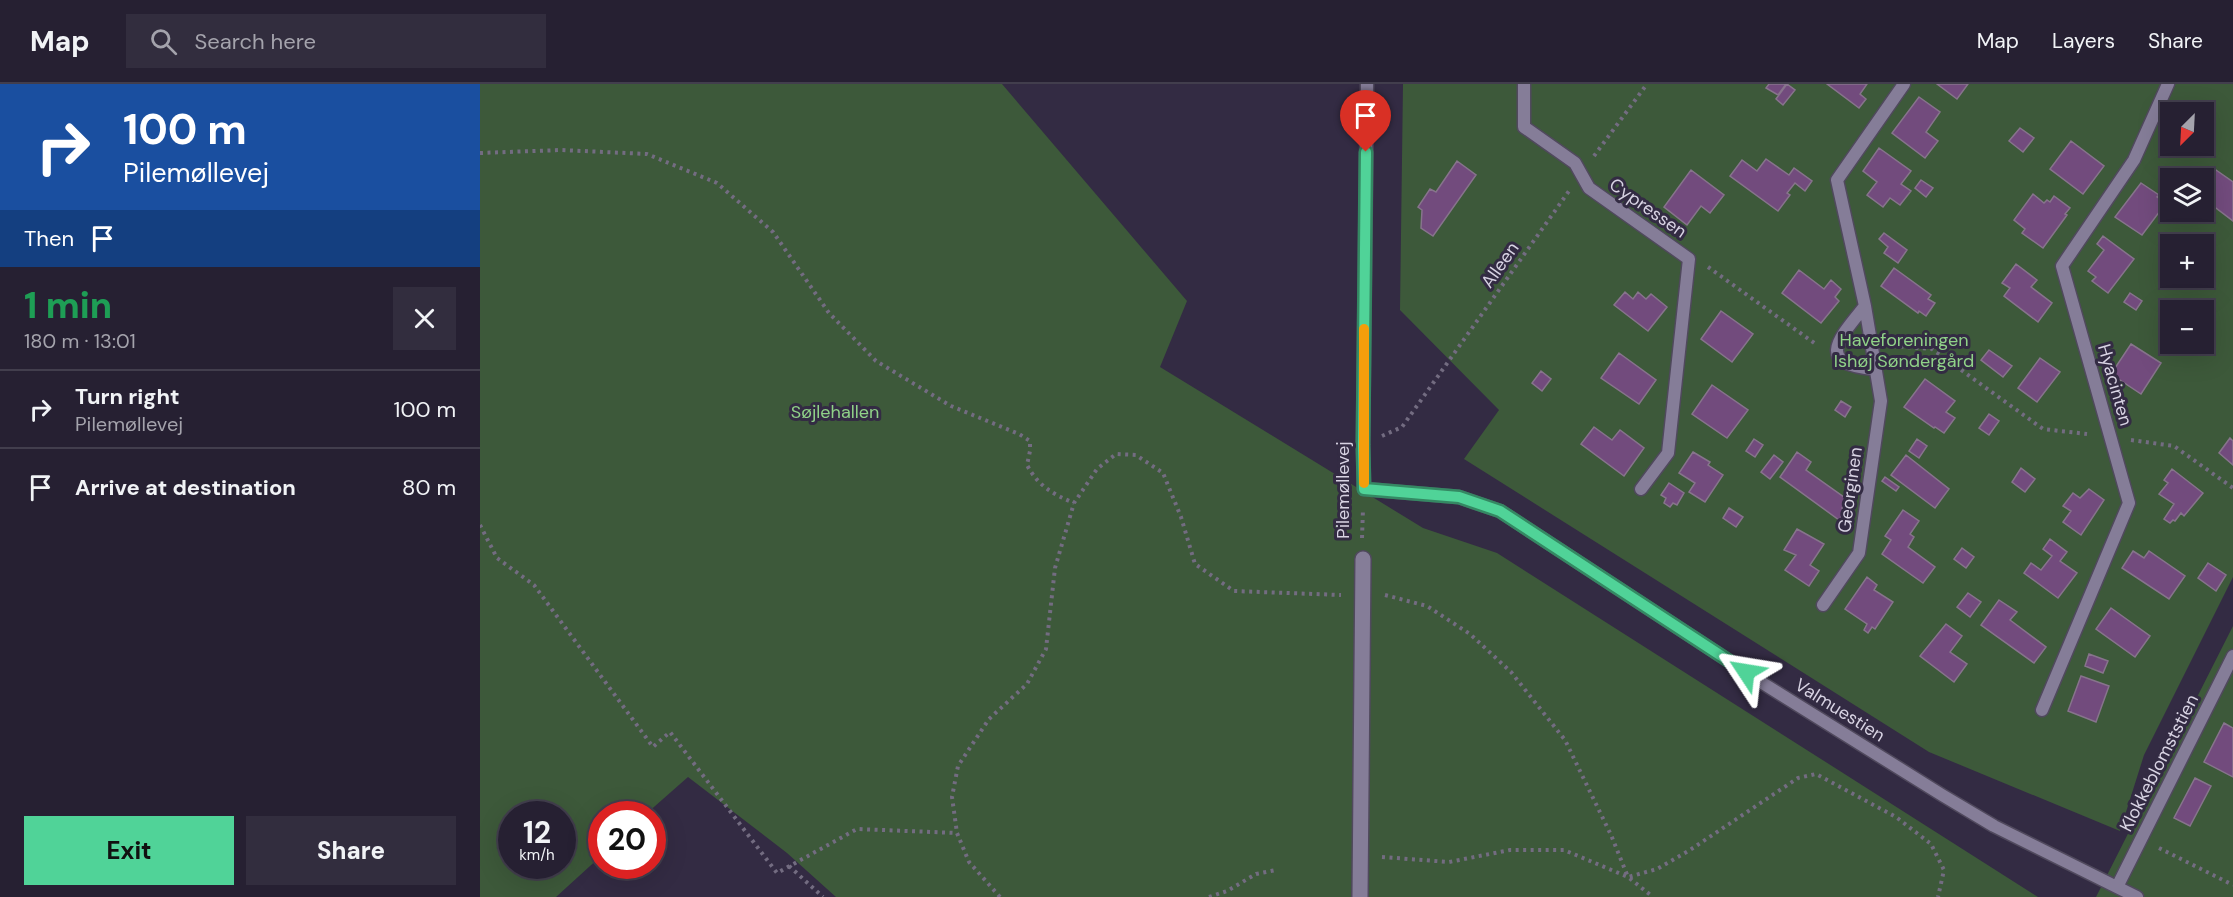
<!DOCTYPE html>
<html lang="en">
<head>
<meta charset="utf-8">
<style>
	:root { --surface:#262032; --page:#322d3e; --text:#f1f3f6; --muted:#a4a3ac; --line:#423e4d; --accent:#50d398 }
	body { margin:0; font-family:"DM Sans",sans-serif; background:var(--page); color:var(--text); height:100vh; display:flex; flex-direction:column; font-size:22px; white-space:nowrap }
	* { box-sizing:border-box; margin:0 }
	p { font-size:20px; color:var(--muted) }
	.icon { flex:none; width:33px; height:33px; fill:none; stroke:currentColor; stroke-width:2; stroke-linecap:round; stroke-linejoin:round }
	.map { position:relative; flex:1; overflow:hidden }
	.drawer { display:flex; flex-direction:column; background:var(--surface); width:480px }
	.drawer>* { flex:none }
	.hud { background:#1a4fa0; color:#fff; overflow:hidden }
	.needle { width:39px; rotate:204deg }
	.tools { position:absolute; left:1680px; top:18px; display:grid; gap:12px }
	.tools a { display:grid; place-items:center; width:54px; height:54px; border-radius:0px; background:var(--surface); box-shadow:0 6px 24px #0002,0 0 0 2px var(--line); font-size:30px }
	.speed { position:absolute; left:18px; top:717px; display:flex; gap:12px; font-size:30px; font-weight:700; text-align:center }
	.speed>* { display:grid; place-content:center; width:78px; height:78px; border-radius:50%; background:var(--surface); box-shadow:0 6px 24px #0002,0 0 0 2px var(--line); line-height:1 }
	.speed small { font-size:15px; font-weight:400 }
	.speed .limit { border:9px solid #d22; background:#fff; color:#111 }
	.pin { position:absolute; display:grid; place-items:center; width:51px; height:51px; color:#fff; margin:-62px -26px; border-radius:50% 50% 50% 0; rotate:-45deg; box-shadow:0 0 6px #0007 }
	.pin .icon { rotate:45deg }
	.me { position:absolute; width:66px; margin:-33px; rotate:303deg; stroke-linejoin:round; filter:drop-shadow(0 0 4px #0008) }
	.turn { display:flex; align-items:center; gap:21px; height:126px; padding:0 24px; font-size:27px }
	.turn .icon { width:78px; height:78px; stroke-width:2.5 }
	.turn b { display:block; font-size:42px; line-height:51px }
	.then { display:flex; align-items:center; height:57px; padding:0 24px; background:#0003; gap:12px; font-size:22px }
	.round { display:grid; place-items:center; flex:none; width:63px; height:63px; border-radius:0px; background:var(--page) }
	.head { display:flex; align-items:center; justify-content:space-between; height:102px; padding:0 24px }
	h1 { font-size:36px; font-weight:800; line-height:45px; color:#1e9e55 }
	.action { display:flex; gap:12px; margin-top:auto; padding:12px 24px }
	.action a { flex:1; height:69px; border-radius:0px; background:var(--accent); color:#111; font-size:24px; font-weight:800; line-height:69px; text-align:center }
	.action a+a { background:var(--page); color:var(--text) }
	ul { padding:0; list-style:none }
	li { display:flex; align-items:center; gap:18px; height:78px; padding:0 24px; border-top:2px solid var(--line) }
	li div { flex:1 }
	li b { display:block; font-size:22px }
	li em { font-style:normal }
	header { display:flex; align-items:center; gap:36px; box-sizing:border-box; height:84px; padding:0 30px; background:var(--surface); border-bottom:2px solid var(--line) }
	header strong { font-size:28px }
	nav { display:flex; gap:33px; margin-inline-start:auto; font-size:21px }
	.search { width:420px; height:54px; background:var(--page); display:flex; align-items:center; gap:15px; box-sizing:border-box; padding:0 21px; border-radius:0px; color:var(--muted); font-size:22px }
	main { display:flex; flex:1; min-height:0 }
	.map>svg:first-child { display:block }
</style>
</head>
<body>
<header>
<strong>Map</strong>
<div class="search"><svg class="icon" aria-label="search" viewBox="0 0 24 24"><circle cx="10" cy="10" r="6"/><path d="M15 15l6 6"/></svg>Search here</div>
<nav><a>Map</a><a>Layers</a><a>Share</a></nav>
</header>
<main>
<section class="drawer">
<div class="hud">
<div class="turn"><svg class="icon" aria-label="right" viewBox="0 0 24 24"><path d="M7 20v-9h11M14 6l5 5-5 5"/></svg><div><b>100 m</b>Pilemøllevej</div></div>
<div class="then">Then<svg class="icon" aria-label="arrive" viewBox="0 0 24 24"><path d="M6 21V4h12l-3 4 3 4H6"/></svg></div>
</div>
<div class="head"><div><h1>1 min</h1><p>180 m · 13:01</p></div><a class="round"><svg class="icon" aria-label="close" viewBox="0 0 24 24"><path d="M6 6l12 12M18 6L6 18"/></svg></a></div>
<ul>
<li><svg class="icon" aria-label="right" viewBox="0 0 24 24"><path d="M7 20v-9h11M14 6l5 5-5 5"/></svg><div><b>Turn right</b><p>Pilemøllevej</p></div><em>100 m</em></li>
<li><svg class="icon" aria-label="arrive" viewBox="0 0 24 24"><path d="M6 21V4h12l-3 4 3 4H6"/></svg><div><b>Arrive at destination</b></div><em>80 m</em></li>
</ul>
<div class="action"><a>Exit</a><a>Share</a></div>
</section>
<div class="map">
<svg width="1753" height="813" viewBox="0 0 1753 813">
	<rect width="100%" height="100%" fill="#332b43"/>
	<path fill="#3d593a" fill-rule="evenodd" d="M 0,0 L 522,0 L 707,217 L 680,283 L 943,444 L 1017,469 L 1558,813 L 356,813 L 307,769 L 208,693 L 166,730 L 122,730 L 121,772 L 76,813 L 0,813 ZM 32,730 L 82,730 L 82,782 L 32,782 Z
		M 923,0 L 1753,0 L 1753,493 L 1664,671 L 1640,747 L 1449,668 L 984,375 L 1019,326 L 920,226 ZM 1690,28 L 1724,28 L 1724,62 L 1690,62 ZM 1690,94 L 1724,94 L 1724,128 L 1690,128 ZM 1690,160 L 1724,160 L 1724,194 L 1690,194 ZM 1690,226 L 1724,226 L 1724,260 L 1690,260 Z
		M 1753,542 L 1753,813 L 1616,813 Z"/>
	<path fill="#724b7d" stroke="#87748c" stroke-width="1.5" d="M 1289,0 L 1306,0 L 1298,11 L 1286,4 Z
		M 1307,0 L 1315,6 L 1303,21 L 1296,15 Z
		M 1347,0 L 1387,0 L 1380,10 L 1386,15 L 1379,24 Z
		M 1457,0 L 1488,0 L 1477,15 Z
		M 1439,13 L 1460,28 L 1446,48 L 1458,57 L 1445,74 L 1412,49 Z
		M 1540,44 L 1554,54 L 1543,68 L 1529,57 Z
		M 1591,57 L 1624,82 L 1603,110 L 1570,85 Z
		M 1399,64 L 1431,87 L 1421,100 L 1431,107 L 1420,121 L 1410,114 L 1403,123 L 1387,111 L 1397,98 L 1383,87 Z
		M 1286,75 L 1309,91 L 1314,84 L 1332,97 L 1325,107 L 1315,99 L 1307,109 L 1310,111 L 1298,127 L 1250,92 L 1262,76 L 1277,87 Z
		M 977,77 L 996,91 L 953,152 L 941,144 L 942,126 L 938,123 L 950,105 L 956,108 Z
		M 1211,86 L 1244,111 L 1230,129 L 1221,122 L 1207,141 L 1184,123 Z
		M 1736,86 L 1753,98 L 1753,137 L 1724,115 L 1724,103 Z
		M 1441,96 L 1453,104 L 1446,113 L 1435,104 Z
		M 1661,99 L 1679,111 L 1677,113 L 1686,119 L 1662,151 L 1635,133 Z
		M 1553,110 L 1564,119 L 1567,116 L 1570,118 L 1574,112 L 1590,124 L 1585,130 L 1587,131 L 1563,164 L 1542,149 L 1545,145 L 1534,136 Z
		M 1404,149 L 1427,166 L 1418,179 L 1404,169 L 1408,163 L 1399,155 Z
		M 1623,152 L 1654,175 L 1628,209 L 1612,197 L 1616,193 L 1608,187 L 1624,166 L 1617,160 Z
		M 1536,180 L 1557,196 L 1551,203 L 1572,219 L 1558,238 L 1524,212 L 1530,204 L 1522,199 Z
		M 1414,184 L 1451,211 L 1448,215 L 1455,219 L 1446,232 L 1439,227 L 1438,229 L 1401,202 Z
		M 1319,186 L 1344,205 L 1351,196 L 1361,205 L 1355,213 L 1359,217 L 1341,239 L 1302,209 Z
		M 1145,208 L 1153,215 L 1158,208 L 1166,215 L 1171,210 L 1187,223 L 1168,247 L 1134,221 Z
		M 1650,209 L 1662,217 L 1656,226 L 1644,218 Z
		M 1241,227 L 1273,250 L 1252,278 L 1221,255 Z
		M 1651,260 L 1681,279 L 1661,310 L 1631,290 Z
		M 1509,266 L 1532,282 L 1523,293 L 1501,276 Z
		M 1139,269 L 1176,296 L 1159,320 L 1121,294 Z
		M 1560,274 L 1580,288 L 1557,318 L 1538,304 Z
		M 1061,287 L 1071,295 L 1062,307 L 1052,299 Z
		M 1445,295 L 1475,317 L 1466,328 L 1475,334 L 1464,349 L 1455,343 L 1454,344 L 1424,323 Z
		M 1232,301 L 1268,326 L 1247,354 L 1212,330 Z
		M 1361,317 L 1371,323 L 1365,333 L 1355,326 Z
		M 1509,330 L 1519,337 L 1509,351 L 1499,344 Z
		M 1114,343 L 1132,356 L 1140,346 L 1164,364 L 1144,392 L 1101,360 Z
		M 1750,354 L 1753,357 L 1753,381 L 1739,369 Z
		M 1274,355 L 1283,361 L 1275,373 L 1266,367 Z
		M 1437,355 L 1447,362 L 1439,374 L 1429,367 Z
		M 1213,368 L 1230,378 L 1228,381 L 1243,391 L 1225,418 L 1209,408 L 1215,399 L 1199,389 Z
		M 1317,368 L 1331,378 L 1326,386 L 1368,416 L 1362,424 L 1366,426 L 1359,436 L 1300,393 Z
		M 1294,371 L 1303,378 L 1290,395 L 1281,388 Z
		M 1426,371 L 1469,405 L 1455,424 L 1411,391 Z
		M 1541,384 L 1555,395 L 1545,408 L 1532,398 Z
		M 1692,385 L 1723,409 L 1704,432 L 1701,429 L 1695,437 L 1693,436 L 1690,439 L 1684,435 L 1694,420 L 1679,410 L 1688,399 L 1684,396 Z
		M 1405,393 L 1419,403 L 1416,407 L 1402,397 Z
		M 1189,399 L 1204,409 L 1197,421 L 1193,419 L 1190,423 L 1184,419 L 1186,414 L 1181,411 Z
		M 1609,405 L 1624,416 L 1601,451 L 1583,438 L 1591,427 L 1583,422 L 1593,409 L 1600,414 Z
		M 1249,424 L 1263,433 L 1256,443 L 1243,434 Z
		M 1423,426 L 1439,437 L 1430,450 L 1434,453 L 1428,463 L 1455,483 L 1443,499 L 1402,470 L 1411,456 L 1405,452 Z
		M 1317,445 L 1344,460 L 1330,481 L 1339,487 L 1329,502 L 1305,486 L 1316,471 L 1304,466 Z
		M 1570,455 L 1587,468 L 1580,477 L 1597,489 L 1578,514 L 1544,489 L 1551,479 L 1561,486 L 1572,472 L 1563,465 Z
		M 1482,464 L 1494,473 L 1486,484 L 1474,475 Z
		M 1653,467 L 1664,474 L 1669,467 L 1705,492 L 1689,515 L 1642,484 Z
		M 1728,479 L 1746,491 L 1736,507 L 1718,494 Z
		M 1387,493 L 1397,501 L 1394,506 L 1413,518 L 1395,545 L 1392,543 L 1388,549 L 1384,546 L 1387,540 L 1365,525 Z
		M 1488,509 L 1501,518 L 1490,533 L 1477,523 Z
		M 1519,516 L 1537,528 L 1530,536 L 1566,563 L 1554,579 L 1501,541 Z
		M 1631,524 L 1670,552 L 1655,573 L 1616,545 Z
		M 1466,540 L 1482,552 L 1470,568 L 1487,580 L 1474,598 L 1440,572 Z
		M 1609,570 L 1628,577 L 1623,589 L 1605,582 Z
		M 1601,592 L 1629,602 L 1616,638 L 1588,627 Z
		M 1744,639 L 1753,644 L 1753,693 L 1724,678 Z
		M 1715,694 L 1731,702 L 1710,742 L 1694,734 Z"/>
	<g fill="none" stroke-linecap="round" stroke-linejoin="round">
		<g stroke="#50495d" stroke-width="15">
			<path id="service" d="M 887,0 L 883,361 L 884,405 L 979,413 L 1020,427 L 1284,600 L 1462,711 L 1514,742 L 1657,813
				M 1044,0 L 1044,43 L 1095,79 L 1109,104 L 1209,175 L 1188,369 L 1161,405
				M 1385,222 C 1361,252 1332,281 1395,285
				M 1343,521 L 1379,469 L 1401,317 L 1385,222 L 1357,96 L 1424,0
				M 1562,626 L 1649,419 L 1582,182 L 1654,76 L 1688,0
				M 1637,803 L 1753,572"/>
		</g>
		<g stroke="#50495d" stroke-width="18">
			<path id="minor" d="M 880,813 L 883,475"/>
		</g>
		<path stroke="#736c81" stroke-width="4" stroke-dasharray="3 4.5" stroke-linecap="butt" d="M 0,69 L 81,66 L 167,70 L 237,99 L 293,148 L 349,229 L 396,277 L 471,322 L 539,350 L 550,357 L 550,367 L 547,381 C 558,402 573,410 594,419
			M 1114,72 L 1167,0
			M 1228,183 L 1337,261
			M 1413,262 L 1452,265 L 1563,345 L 1607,350
			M 902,352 L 922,343 L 1089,107
			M 1651,356 L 1694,362 L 1753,404
			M 0,441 L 17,474 L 54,501 L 173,663 L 190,648 L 297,789 L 377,745 L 477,749
			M 882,454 L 883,425
			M 905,511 L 947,522 L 990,550 L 1031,588 L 1085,656 L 1131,751 L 1148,793 L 1177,785 L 1210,766 L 1318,694 L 1336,690 L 1416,733 L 1451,760 L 1464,786 L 1458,813
			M 1679,764 L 1753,801
			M 902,773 L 969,778 L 1030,766 L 1084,766 L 1148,793 L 1173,813
			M 309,782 L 343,813
			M 520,813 L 489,778 L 477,749 L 472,713 L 478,682 L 509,635 L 547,600 L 566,565 L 575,484 L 594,419 L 617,385 L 636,370 L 656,371 L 683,389 L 701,433 L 715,480 L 754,507 L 861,511
			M 729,813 L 747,807 L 776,790 L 796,786"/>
		<use href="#service" stroke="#857d98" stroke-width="12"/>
		<use href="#minor" stroke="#857d98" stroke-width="15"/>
	</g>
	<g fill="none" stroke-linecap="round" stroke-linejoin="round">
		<g stroke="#348963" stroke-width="15">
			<path id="route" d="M 886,68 L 883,361 L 884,405 L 979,413 L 1020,427 L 1266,588"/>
		</g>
		<use href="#route" stroke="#50d398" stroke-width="10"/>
		<path stroke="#f59e0b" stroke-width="10" d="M 884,245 L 884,399"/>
	</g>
	<g text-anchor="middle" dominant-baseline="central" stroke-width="6" stroke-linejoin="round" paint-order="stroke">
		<g font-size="18" fill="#d8d3e3" stroke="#332b43">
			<text transform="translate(1168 124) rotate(35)">Cypressen</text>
			<text transform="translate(1020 181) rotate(-55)">Alleen</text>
			<text transform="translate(1635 301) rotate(74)">Hyacinten</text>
			<text transform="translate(863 406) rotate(-90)">Pilemøllevej</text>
			<text transform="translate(1370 406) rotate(-82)">Georginen</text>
			<text transform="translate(1360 626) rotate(32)">Valmuestien</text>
			<text transform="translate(1679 679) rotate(-63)">Klokkeblomststien</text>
		</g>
		<g font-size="18" fill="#90d288" stroke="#332b43">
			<text x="1424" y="256">Haveforeningen<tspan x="1424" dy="21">Ishøj Søndergård</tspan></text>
			<text x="355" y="328">Søjlehallen</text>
		</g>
	</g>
</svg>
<div class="tools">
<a><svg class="needle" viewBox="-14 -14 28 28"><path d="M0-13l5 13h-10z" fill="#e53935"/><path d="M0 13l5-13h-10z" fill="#a4a3ac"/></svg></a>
<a><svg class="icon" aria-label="layers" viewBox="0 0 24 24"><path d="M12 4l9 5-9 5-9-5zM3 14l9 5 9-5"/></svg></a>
<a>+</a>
<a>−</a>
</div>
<div class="speed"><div>12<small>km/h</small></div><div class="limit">20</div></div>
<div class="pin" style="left:886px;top:68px;background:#d93025"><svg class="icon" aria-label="arrive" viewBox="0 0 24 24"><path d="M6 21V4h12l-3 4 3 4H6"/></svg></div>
<svg class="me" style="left:1266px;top:588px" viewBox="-20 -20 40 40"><path d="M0-17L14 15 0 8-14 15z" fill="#50d398" stroke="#fff" stroke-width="4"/></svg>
</div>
</main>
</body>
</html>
